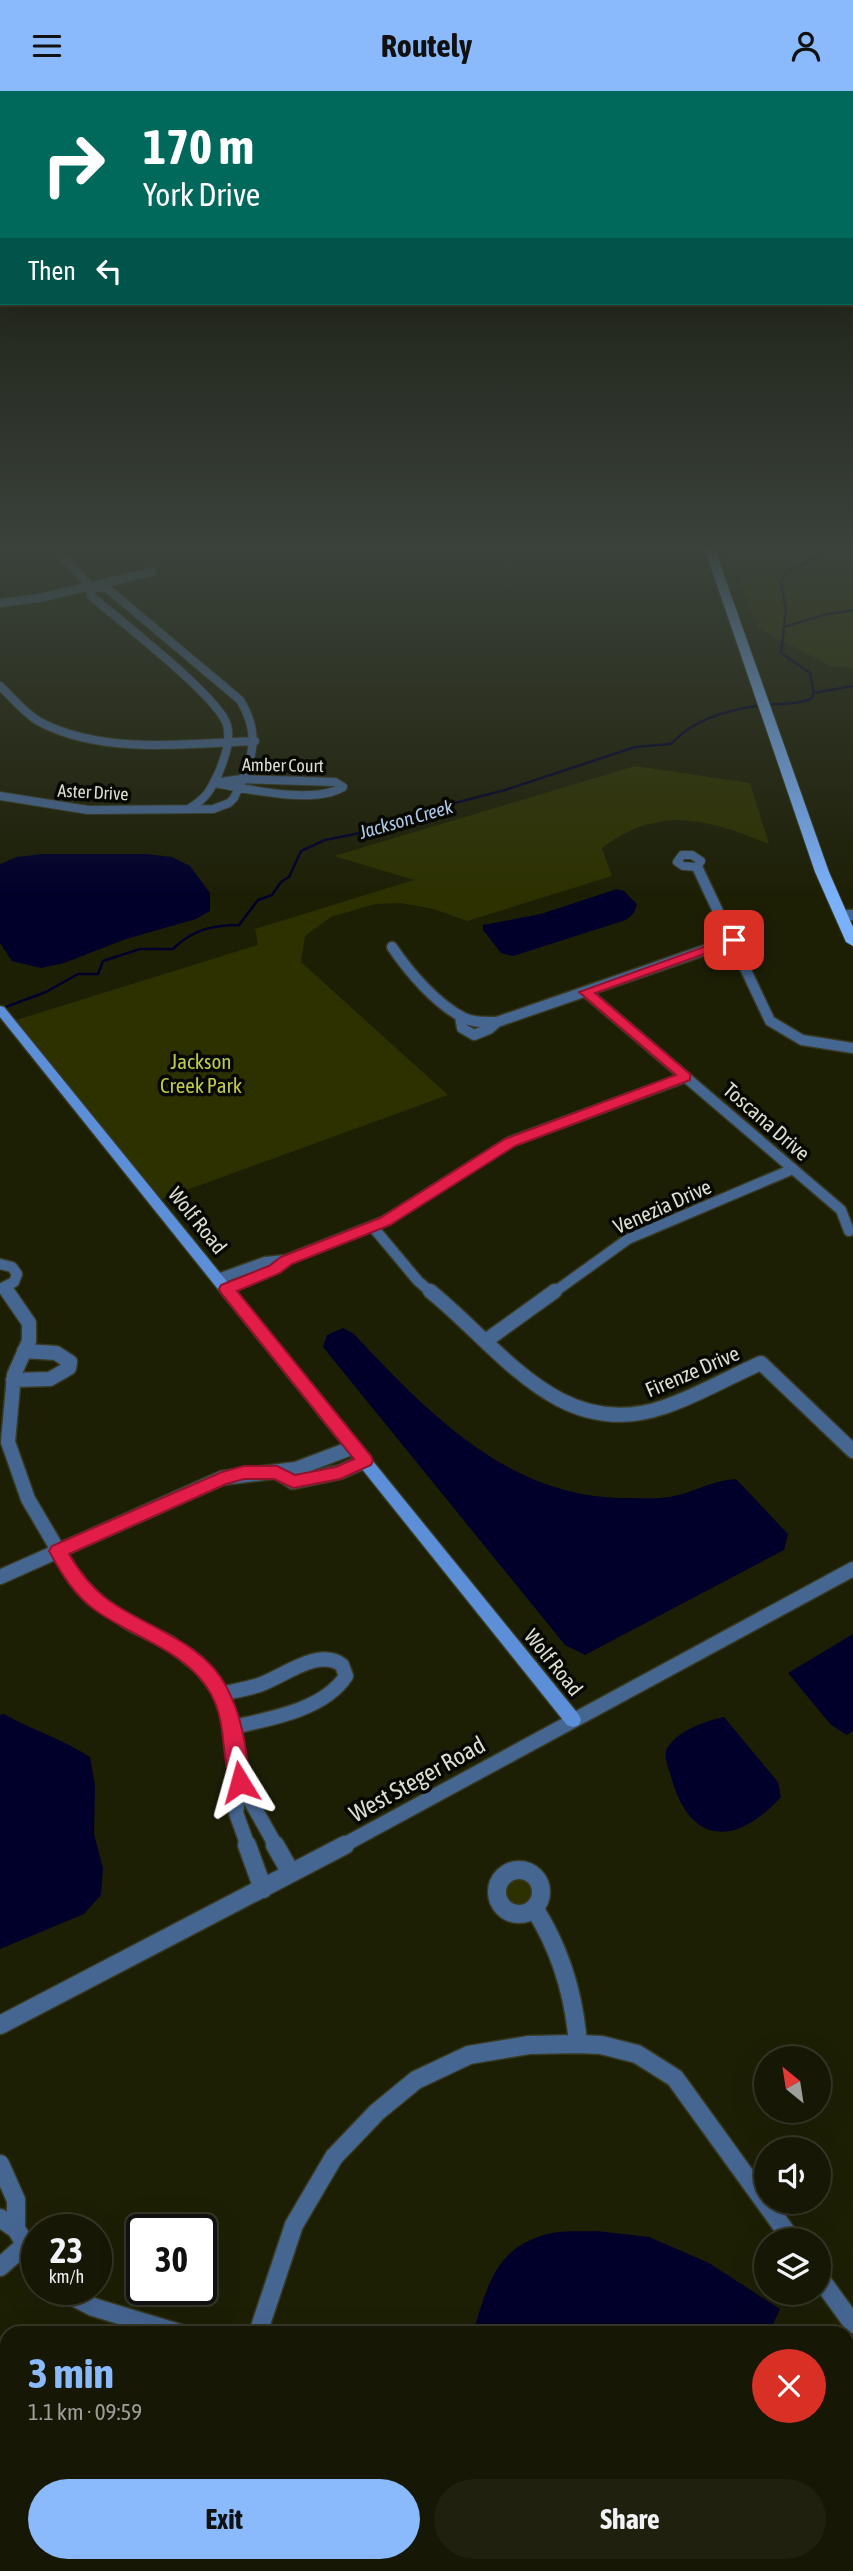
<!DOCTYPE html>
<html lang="en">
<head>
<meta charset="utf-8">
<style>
	:root { --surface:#161704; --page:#1f200e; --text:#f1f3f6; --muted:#9e9f9a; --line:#353626; --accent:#8abafc }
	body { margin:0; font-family:"Asap Condensed",sans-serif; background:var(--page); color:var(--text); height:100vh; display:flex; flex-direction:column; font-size:26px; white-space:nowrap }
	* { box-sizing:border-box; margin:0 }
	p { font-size:23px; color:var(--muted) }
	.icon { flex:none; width:38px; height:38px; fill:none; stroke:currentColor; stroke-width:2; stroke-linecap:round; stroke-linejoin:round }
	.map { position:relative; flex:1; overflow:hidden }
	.side { position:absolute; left:0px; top:2235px; width:854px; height:247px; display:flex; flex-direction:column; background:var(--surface); border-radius:21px 21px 0 0; box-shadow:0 7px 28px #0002,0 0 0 2px var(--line) }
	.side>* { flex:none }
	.hud { position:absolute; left:0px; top:0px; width:854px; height:214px; box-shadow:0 7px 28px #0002,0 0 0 2px var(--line); background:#00695c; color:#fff; overflow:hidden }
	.needle { width:46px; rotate:330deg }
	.controls { position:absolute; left:754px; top:1955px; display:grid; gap:14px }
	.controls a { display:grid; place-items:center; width:77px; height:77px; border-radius:50%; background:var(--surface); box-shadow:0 7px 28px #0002,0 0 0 2px var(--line); font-size:35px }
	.speed { position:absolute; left:21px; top:2123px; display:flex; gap:14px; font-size:35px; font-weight:700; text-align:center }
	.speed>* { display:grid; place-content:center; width:91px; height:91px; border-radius:50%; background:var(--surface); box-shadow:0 7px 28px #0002,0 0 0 2px var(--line); line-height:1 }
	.speed small { font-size:18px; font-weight:400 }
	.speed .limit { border:4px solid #111; border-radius:10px; background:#fff; color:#111 }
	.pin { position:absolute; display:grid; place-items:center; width:60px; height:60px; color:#fff; margin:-30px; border-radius:14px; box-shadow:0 4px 10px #0006 }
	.me { position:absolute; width:77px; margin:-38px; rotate:352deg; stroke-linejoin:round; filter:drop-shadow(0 0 5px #0008) }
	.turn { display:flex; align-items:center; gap:24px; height:147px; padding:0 28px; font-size:32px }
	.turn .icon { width:91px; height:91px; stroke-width:2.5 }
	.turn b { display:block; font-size:49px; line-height:60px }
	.then { display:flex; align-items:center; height:66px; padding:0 28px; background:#0003; gap:14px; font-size:26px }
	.round { display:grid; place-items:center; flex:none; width:74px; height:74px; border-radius:37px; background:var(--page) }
	.head { display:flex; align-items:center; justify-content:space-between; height:119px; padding:0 28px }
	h1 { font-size:42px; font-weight:700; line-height:52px; color:var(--accent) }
	.cta { display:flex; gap:14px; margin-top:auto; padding:14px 28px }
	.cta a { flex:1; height:80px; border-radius:42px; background:var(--accent); color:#111; font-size:28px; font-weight:700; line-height:80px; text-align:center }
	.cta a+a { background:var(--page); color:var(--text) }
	header { display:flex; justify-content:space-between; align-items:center; height:91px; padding:0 28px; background:var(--accent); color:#111; font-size:32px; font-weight:700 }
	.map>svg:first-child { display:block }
</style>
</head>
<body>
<header><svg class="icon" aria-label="menu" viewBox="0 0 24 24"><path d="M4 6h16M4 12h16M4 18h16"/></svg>Routely<svg class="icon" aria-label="person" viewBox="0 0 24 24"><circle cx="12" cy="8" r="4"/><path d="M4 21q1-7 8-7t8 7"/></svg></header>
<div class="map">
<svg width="853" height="2480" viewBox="0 0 853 2480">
	<rect width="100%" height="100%" fill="#1d1f05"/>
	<path fill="#2d3100" d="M 727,456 L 853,456 L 853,577 L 830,575 L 758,537 Z
		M 635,675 L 750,692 L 769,753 C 707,728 660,714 602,757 L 612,785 L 467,830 L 434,818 L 401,812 L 375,813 L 331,826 L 305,845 L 301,871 L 448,1004 L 162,1108 L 13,930 L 258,854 L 255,838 L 414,789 L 334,765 Z
		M504 1800a14 14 0 1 1 28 0a14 14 0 1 1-28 0Z"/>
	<path fill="#00002b" d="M 42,763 L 146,763 L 172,766 L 190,775 L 210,802 L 210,820 L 196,828 L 126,848 L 64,872 L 41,877 L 12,870 L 0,852 L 0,773 L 17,766 Z
		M 617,798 L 624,800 L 637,813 L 634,822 L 626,829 L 513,865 L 501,862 L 483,839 L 483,834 L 541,823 Z
		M 343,1237 L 354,1243 C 430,1324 512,1410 632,1407 C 644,1407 658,1408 670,1406 C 693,1402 712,1389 736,1388 L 788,1443 L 784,1459 L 585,1564 L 565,1554 L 323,1256 L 327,1244 Z
		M 853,1543 L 853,1640 L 847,1644 L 831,1634 L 788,1582 Z
		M 4,1623 C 32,1639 63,1648 90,1666 L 95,1694 L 94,1743 L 103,1777 L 101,1804 L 84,1823 L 0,1858 L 0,1624 Z
		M 724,1626 L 778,1691 L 781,1706 C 733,1758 688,1753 670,1682 C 667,1673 663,1663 668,1656 C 679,1639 706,1630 724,1626 Z
		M 597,2140 L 649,2146 L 709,2172 L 780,2218 L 769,2242 L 473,2242 C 487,2196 495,2156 548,2143 C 563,2139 582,2141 597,2140 Z
		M 399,2475 L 399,2474 L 708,2475 L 708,2480 L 397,2480 Z"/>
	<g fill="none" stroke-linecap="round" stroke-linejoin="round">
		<path stroke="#00002b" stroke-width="2.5" d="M 784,536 L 823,524 L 853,519
			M 814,602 L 810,582 L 781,562 L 786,519 L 781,492 L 785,483 L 790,479 L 840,456
			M 0,918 L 46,901 L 78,883 L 98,883 L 103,870 L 140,858 L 173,858 C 192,839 212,834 239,834 L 258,809 L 272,804 L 281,791 L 289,786 L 301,760 L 325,749 L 365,741 L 379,732 L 412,728 L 439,716 L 505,699 L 635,656 L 671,653 C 693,629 724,620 756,615 C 775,612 793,615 811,608 L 814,602 L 853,595"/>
		<g stroke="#383a21" stroke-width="10">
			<path id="minor-far3" d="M 90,495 L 91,505 C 118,528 219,606 227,634 C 231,650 225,666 219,681 C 211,698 207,707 190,717
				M 0,512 L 39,507 L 152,481
				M 0,595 C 13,607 25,623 40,631 C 103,664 187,653 255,650
				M 241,688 L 335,691 L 343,696 C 313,714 248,698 214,692 Z
				M 0,705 L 88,719 L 213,718 L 229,712 L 234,707 C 251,670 263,646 240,609 L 108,498 L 90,495 L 54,456
				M 682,764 L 692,764 L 701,770 L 697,776 L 683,775 L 677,771 Z
				M 697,776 L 699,779"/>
		</g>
		<g stroke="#383a21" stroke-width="13">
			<path id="minor-far2" d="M 698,778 L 770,930 L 802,949 L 853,957
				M 841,824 L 853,824
				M 392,856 C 409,881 436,913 464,927 C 474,932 486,931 497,931 L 734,849
				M 586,901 L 841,1119 L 849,1140
				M 460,925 L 462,937 L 474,944 L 489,938 L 497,931
				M 372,1135 L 418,1190 L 432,1202
				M 0,1173 L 12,1176 L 17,1183 L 14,1191 L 0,1198
				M 218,1188 L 265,1171 L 286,1169 L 385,1130 L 510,1051 L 686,986
				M 5,1197 L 8,1202
				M 227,1198 L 275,1178 L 286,1170
				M 553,1202 L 628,1148 L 793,1078"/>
		</g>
		<g stroke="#383a21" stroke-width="17">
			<path id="minor-far1" d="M 7,1200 L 29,1232 L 29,1250 L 14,1284 L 8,1351 L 28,1408 L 75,1488 L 99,1512 L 131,1533 L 170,1552 L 201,1577 L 219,1599 L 233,1636 L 240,1691 L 236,1722 L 248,1755
				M 430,1200 C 501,1257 560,1352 664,1316 C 697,1305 729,1286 761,1272 L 853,1360
				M 487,1249 L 555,1200
				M 13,1289 L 50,1288 L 69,1277 L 70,1271 L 56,1262 L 24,1260
				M 277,1381 L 293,1391 L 340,1381 L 365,1370
				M 0,1486 L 222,1387 L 296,1378 L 354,1356
				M 221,1603 C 234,1600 247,1598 259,1594 C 283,1586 318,1556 342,1574 L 346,1585 C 324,1619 269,1628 233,1636
				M 240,1691 L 276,1755
				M 342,1755 L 853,1478"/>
		</g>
		<g stroke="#383a21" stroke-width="21">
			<path id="minor" d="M 247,1754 L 263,1798
				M 275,1754 L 291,1782
				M497 1801a22 22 0 1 1 44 0a22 22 0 1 1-44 0Z
				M 534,1817 C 561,1859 574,1903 578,1953
				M 0,1934 L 345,1754
				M 0,2073 L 16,2109 L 16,2138
				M 0,2127 L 16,2138 L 37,2172
				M 0,2176 L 25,2154
				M 819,2186 L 853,2233
				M 59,2198 L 93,2216 L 179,2242
				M 258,2242 L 294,2134 L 334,2066 L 377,2021 L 416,1989 L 469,1964 L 529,1954 L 578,1953 L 601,1954 L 637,1963 L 675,1987 L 792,2149
				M 163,2480 L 166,2474"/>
		</g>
		<g stroke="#383a21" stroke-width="3">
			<path id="secondary" d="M 0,915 L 4,916 L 579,1624 L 581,1629 L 579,1634 L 573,1636 L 567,1634 L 0,926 Z"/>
		</g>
		<g stroke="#383a21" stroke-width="2">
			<path id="primary" d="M 704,456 L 714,456 L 829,781 L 853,836 L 853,855 L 846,851 L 815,781 Z"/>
		</g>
		<use href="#minor-far3" stroke="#466692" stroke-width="8"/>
		<use href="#minor-far2" stroke="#466692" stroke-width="10"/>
		<use href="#minor-far1" stroke="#466692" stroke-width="14"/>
		<use href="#minor" stroke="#466692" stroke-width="18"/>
		<use href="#secondary" fill="#5c8fd7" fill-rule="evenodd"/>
		<use href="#primary" fill="#7bb0fa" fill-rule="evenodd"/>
	</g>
	<linearGradient id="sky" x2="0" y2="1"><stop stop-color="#101103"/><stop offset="0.57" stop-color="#3a423b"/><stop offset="1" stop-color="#3a423b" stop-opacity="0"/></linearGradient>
	<rect width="853" height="804" fill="url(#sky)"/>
	<path fill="#e11d48" stroke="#92132f" stroke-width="2" d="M 734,845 L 738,846 L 738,851 L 595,902 L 690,983 L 690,989 L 515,1055 L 390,1134 L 292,1173 L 280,1182 L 237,1200 L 371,1365 L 373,1370 L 371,1374 L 340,1388 L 293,1397 L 274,1388 L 244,1388 L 226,1393 L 69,1463 C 79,1480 91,1496 107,1508 C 146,1537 204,1550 227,1597 C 243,1627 246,1658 250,1691 L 247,1697 L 240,1700 L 233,1697 C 220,1670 228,1634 211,1603 C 188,1560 132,1546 95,1519 C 74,1504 61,1482 49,1460 L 52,1455 L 222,1381 L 244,1375 L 277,1375 L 295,1384 L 336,1376 L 354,1368 L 221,1202 L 219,1198 L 221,1194 L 269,1175 L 281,1166 L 380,1127 L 505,1048 L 676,984 L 579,901 Z"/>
	<g text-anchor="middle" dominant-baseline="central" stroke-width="7" stroke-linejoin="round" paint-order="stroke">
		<g font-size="18" fill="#dcdfcf" stroke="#070801">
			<text transform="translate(283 674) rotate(1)">Amber Court</text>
			<text transform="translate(93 701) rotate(3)">Aster Drive</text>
		</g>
		<g font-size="19" font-style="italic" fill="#b0caef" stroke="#070801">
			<text transform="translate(406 728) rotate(-16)">Jackson Creek</text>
		</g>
		<g font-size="21" fill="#c0cb4e" stroke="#070801">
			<text x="201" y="970">Jackson<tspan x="201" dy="24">Creek Park</tspan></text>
		</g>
		<g font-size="21" fill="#dcdfcf" stroke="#070801">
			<text transform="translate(767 1030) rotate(41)">Toscana Drive</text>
			<text transform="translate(662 1115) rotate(-24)">Venezia Drive</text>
			<text transform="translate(198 1129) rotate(51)">Wolf Road</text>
			<text transform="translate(692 1280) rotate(-23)">Firenze Drive</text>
			<text transform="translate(554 1571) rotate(51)">Wolf Road</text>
		</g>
		<g font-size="24" fill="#dcdfcf" stroke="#070801">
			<text transform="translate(417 1688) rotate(-29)">West Steger Road</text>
		</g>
	</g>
</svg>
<div class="controls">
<a><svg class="needle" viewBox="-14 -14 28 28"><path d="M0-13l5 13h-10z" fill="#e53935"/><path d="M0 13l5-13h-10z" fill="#9e9f9a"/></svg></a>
<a><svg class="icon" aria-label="sound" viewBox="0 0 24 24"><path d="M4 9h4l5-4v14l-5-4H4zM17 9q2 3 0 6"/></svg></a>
<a><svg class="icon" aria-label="layers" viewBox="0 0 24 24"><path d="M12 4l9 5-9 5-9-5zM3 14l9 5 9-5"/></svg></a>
</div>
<div class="speed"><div>23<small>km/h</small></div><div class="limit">30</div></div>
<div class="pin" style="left:734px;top:849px;background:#d93025"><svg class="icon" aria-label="arrive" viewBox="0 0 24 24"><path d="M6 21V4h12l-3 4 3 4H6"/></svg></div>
<svg class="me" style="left:240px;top:1691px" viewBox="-20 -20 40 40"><path d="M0-17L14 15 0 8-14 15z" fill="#e11d48" stroke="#fff" stroke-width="4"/></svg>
<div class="hud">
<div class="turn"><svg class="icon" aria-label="right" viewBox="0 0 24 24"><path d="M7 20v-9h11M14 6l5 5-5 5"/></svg><div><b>170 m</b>York Drive</div></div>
<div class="then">Then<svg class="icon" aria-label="left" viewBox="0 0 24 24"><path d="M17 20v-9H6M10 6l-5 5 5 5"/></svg></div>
</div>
<section class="side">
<div class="head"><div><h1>3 min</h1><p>1.1 km · 09:59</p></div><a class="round" style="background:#d93025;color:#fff"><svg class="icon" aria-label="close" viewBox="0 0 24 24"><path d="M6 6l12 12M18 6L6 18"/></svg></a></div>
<div class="cta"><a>Exit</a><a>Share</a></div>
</section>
</div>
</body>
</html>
